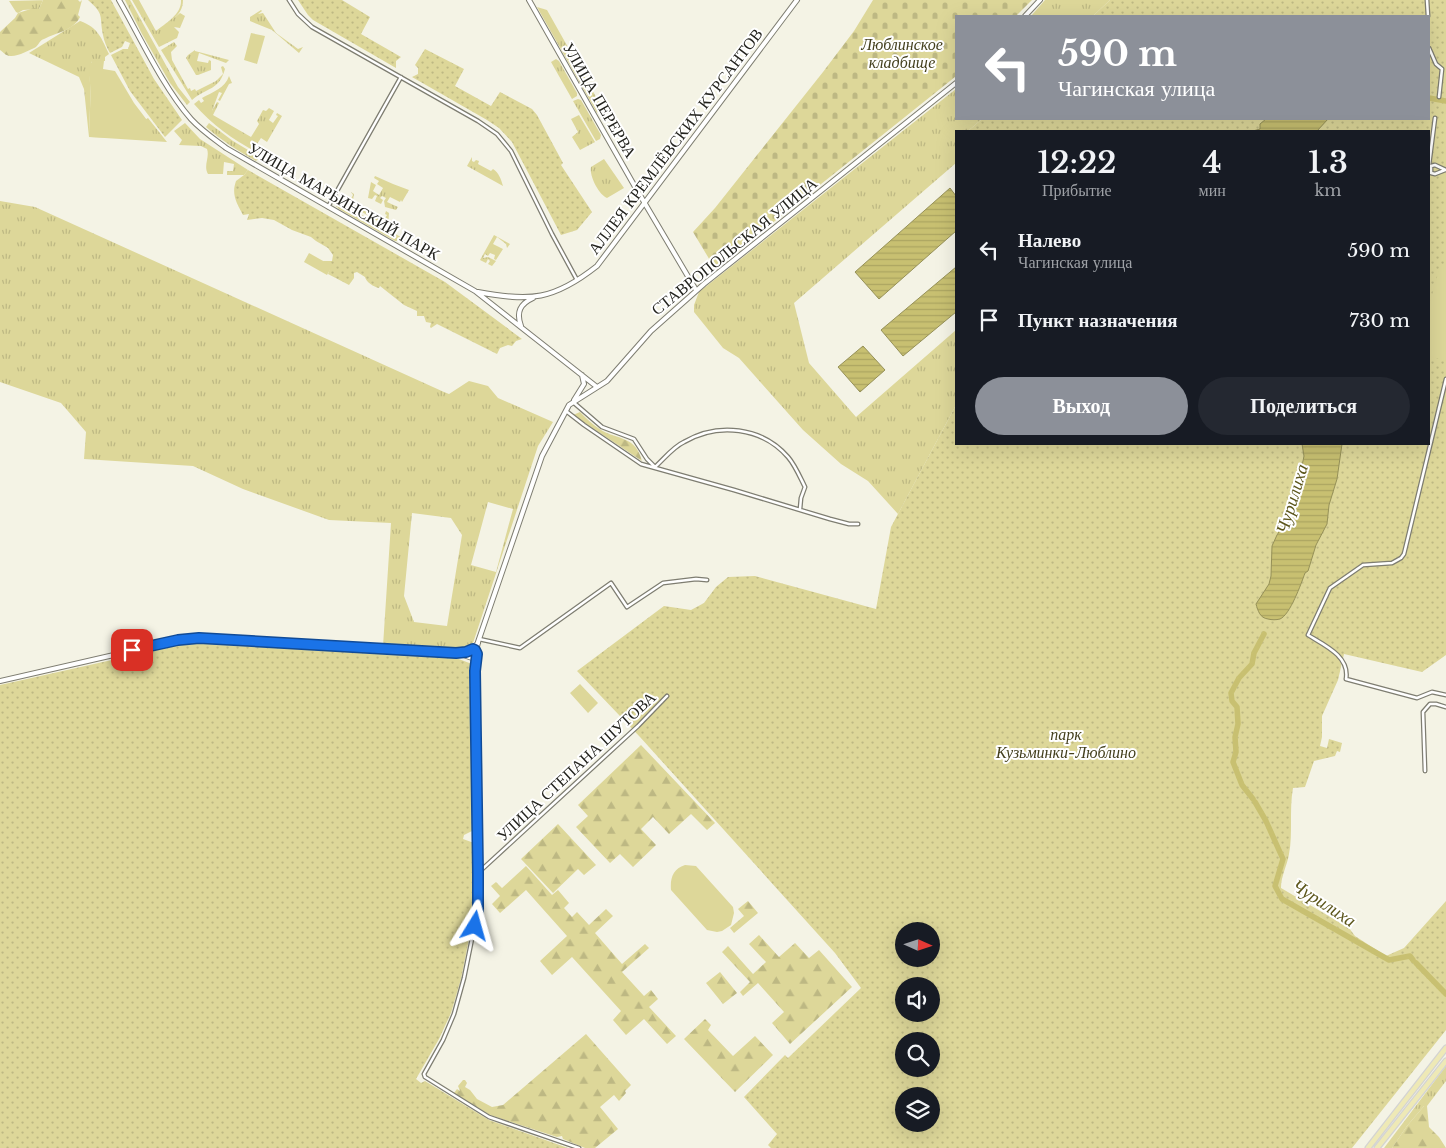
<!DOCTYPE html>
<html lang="ru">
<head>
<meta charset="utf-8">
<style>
	:root { --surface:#171b24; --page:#242831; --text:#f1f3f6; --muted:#9ea1a6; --accent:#8c9099 }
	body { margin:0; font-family:"Libre Baskerville",serif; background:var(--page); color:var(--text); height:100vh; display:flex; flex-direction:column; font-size:19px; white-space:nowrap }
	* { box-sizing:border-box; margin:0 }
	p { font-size:16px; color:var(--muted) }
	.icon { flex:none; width:28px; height:28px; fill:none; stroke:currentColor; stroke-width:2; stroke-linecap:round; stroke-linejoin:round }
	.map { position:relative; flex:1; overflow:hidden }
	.details { position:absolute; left:955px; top:130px; width:475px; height:315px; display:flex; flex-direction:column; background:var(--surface); border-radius:0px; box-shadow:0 5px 20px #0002 }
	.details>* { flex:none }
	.guide { position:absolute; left:955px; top:15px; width:475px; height:105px; border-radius:0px; box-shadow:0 5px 20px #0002; background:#8c9099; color:#fff; overflow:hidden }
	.needle { width:32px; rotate:93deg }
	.controls { position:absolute; left:895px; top:922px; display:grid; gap:10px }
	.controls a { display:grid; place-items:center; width:45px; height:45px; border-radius:50%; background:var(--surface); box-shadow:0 5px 20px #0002; font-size:25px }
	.pin { position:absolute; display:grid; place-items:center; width:42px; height:42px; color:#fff; margin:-21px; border-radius:10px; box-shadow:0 2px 8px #0006 }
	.me { position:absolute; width:55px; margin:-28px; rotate:8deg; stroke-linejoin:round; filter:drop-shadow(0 0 4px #0008) }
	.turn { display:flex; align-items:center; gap:18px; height:105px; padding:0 20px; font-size:22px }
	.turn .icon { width:65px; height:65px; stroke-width:2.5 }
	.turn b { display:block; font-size:35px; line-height:42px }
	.eta { display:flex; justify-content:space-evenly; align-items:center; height:85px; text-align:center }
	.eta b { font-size:30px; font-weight:600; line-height:35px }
	.button { display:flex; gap:10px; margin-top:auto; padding:10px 20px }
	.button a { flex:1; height:58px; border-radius:30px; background:var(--accent); color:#fff; font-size:20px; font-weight:600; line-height:58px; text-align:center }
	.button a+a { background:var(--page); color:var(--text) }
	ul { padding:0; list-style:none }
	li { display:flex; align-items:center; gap:15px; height:70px; padding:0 20px }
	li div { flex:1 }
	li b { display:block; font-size:19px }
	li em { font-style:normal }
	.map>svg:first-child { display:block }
</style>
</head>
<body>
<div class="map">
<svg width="1446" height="1148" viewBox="0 0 1446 1148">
	<defs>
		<pattern id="grass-tufts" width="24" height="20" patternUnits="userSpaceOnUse" patternTransform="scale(1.25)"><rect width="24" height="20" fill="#ddd799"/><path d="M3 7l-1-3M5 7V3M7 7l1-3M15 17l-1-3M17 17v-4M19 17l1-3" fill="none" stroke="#bdb883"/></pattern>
		<pattern id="forest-firs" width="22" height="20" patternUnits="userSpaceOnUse" patternTransform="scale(1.25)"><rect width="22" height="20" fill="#ddd799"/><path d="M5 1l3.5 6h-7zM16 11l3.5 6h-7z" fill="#bdb883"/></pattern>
		<pattern id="cemetery-stones" width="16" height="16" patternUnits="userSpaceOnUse" patternTransform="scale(1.25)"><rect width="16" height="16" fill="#ddd799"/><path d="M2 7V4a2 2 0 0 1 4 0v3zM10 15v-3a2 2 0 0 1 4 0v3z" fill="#bdb883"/></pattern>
		<pattern id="park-dots" width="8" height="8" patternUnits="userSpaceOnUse" patternTransform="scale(1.25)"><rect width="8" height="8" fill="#ddd799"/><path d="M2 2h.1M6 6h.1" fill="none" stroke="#bdb883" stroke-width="1.8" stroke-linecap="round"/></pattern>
		<pattern id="water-rules" width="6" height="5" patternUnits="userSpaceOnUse" patternTransform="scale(1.25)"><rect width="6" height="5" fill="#c8c071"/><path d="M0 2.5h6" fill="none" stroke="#aca561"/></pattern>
	</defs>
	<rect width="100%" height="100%" fill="#f4f3e5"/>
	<path fill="url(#grass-tufts)" fill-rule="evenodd" d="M 43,0 L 39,9 L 23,10 L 18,13 L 16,12 L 9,1 L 50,0 Z
		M 125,0 L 130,0 L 178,87 L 190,102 L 187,105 L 170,83 L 142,34 Z
		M 132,0 L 139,0 L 156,31 C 166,23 182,14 181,0 L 183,0 C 183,9 179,14 173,19 L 180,13 L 185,16 L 180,28 L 174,27 L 179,32 L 177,38 L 159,47 Z
		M 1045,0 L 1110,0 L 1093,16 L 1031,16 Z
		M 537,7 L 547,10 L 600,104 L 597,113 Z
		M 261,10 L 262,11 L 258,14 L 263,13 L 276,33 L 298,49 L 303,47 L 299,53 L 272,30 L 250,21 L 250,17 Z
		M 80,21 C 99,28 101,38 109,54 L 105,57 L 105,61 L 92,61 L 89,83 L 91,83 L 89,133 L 143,121 L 148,118 L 167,142 L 89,137 L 84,89 L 79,77 L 29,53 Z
		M 174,42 L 177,46 L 171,52 L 172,60 L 188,89 L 190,88 L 191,91 L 195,89 L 196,91 L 216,81 L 223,74 L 221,67 L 223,66 L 225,69 C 219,91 207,87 192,100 L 161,50 Z
		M 195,50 L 195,51 L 229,60 L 226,63 L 199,53 L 197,61 L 208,63 L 209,60 L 211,61 L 211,70 L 198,75 L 196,75 L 186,58 L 188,55 Z
		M 556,59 L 559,61 L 577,93 L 577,96 L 572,99 L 551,62 Z
		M 229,76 L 232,83 L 229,84 L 220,101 L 218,100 L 222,93 L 219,92 L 212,111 L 217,102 L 219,103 L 213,115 L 251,137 L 259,124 L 257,121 L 263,110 L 266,111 L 269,108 L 274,111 L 269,120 L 273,123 L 278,116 L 276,115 L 277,113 L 282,116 L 267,142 L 261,138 L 255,147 L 262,151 L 260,154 C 235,141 213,126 194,104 L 199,100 L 201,103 L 204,101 L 202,98 C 213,92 225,88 229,76 Z
		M 956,89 L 956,119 L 982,119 L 968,131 L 956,131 L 956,163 L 794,303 L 809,363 L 856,417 L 956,330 L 956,405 L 898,514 L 868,481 L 841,464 L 803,430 L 739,358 L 723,348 L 694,312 L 694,305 L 699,292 Z
		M 578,99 L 581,100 L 601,135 L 600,139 L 596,141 L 573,101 Z
		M 579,115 L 595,142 L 580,150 L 572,137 L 578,132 L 571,119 Z
		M 185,123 L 200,139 L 248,170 L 244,175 L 227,175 L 227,171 L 233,171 L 234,164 L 224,162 L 223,174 L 208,174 C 203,166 210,157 207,149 L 201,146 L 179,145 L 182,140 L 174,131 Z
		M 209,123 L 233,141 L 260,157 L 256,161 C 238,151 221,140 206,127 Z
		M 472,157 L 472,161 L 474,162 L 476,160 L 479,161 L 478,164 L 491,171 L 493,169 C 499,173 501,179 503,186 L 467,166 Z
		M 604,159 L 624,188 L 607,198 C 599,195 589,176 591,167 Z
		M 375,176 L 393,184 L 387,195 L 393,184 L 409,190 L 402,202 L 401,200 L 400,202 L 390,197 L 387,202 L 398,207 L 396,210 L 385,207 L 384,201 L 386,198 L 382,196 L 380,198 L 383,200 L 381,204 L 375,201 L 377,196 L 375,195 L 372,199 L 368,198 L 371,182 L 376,185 L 373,191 L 379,195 L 383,188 L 377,184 L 379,181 L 374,178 Z
		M 351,192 L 354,194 L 353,200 L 356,201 L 356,203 L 358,206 L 384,220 L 387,215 L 385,214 L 386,211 L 389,213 L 388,227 L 348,204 L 353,195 Z
		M 0,201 L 35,207 L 444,392 L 449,394 L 469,381 L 488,386 L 498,398 L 553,422 L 538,446 L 473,643 L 459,651 L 383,646 L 391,523 L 329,520 L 243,489 L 193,466 L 84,459 L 86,432 L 61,403 L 0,382 ZM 488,502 L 513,509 L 496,572 L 471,565 ZM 412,513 L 451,518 L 462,535 L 447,626 L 414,622 L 404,596 Z
		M 339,202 L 399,236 L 401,237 L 398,241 L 395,241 L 339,209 L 336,206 Z
		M 494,235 L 510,244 L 507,248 L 506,244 L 497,237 L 493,244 L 503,249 L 496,260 L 494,259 L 495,255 L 490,253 L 488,256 L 485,254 L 483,258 L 488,257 L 496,261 L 492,266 L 488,264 L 490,261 L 488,259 L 486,263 L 480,260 Z
		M 1446,1066 L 1446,1081 L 1427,1106 L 1424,1106 L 1407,1126 L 1392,1148 L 1384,1148 Z"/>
	<path fill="url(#forest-firs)" d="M 43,0 L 78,0 L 80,2 L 82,0 L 78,15 L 80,17 C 74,30 56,33 44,39 C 40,40 39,44 36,47 C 30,50 17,57 10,56 C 6,56 3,52 0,50 L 0,32 L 15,18 L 18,13 L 34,8 L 39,9 Z
		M 580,412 C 586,418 593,425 601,430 C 618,440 636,436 642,461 L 573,415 Z
		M 641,745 L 715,823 L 707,830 L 691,814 L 669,834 L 653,817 L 641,829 L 656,845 L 633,867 L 620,854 L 610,863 L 576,827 L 588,816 L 578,805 Z
		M 558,824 L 596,865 L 584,875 L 578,869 L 553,893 L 521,859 Z
		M 526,866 L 552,895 L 558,890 L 569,903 L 564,908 L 572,917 L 577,912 L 589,925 L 606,909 L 613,916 L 595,933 L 622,964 L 645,944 L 649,948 L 622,972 L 644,996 L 651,990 L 658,999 L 649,1007 L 676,1036 L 667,1044 L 644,1019 L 626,1035 L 613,1020 L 621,1011 L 572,957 L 552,975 L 540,961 L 567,936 L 526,890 L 500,913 L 492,904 L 500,896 L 491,886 L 496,882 L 502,888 Z
		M 748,901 L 758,913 L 734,933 L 730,928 L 744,916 L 738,909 Z
		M 759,935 L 779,957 L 795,943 L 809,958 L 819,950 L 852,987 L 790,1044 L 772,1023 L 784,1012 L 758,983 L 743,996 L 740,992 L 750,982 L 722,952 L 728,946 L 753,974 L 766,962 L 749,944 Z
		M 720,972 L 737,993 L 723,1004 L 706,983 Z
		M 705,1019 L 711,1025 L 708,1030 L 733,1056 L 755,1036 L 773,1055 L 735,1092 L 684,1039 Z
		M 586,1034 L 631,1085 L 625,1091 L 626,1093 L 619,1101 L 614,1095 L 600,1107 L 618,1129 L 595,1148 L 585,1148 L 563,1139 L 562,1136 L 557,1137 L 490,1115 L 454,1093 L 457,1089 L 460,1091 L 458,1086 L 463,1080 L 465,1080 L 467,1083 L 465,1087 L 470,1090 L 477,1099 L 492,1107 L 503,1105 Z
		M 1424,1106 L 1427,1106 L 1429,1127 L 1439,1137 L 1446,1148 L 1392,1148 L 1407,1126 Z"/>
	<path fill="url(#cemetery-stones)" d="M 873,0 L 1032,0 L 1016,16 L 956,16 L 955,77 L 746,244 L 714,267 L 693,232 L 715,208 L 823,72 L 854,31 Z"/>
	<path fill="url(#park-dots)" fill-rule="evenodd" d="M 88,0 L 111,0 L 154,79 L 182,120 L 165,137 L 130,91 L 111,55 L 123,49 L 128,49 L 130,43 L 125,41 L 122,47 L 110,53 C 107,48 104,41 103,35 C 99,15 105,15 88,0 Z
		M 298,0 L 342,0 L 370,17 L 361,34 L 401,57 L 396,61 L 396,68 L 313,20 L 308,15 Z
		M 1110,0 L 1446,0 L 1446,655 L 1422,672 L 1344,654 L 1338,680 L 1322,716 L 1322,737 L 1320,746 L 1327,748 L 1329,739 L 1342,743 L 1340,752 L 1337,751 L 1335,756 L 1314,761 L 1305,787 L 1293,788 C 1289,810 1293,833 1289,854 C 1287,866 1281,876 1281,888 L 1349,928 L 1355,936 L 1386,956 L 1404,948 L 1446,901 L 1446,1030 L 1352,1148 L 771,1148 L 768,1145 L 777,1134 L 744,1097 L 785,1055 L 788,1058 L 861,988 L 835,953 L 640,737 L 577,671 L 664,606 L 691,610 L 704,603 L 716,587 L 728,577 L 755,576 L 876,609 L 891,527 L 956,405 L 956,444 L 1429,444 L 1429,131 L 968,131 L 982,119 L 1429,119 L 1429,16 L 1093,16 ZM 904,931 L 931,931 L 931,959 L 904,959 ZM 904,986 L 931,986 L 931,1014 L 904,1014 ZM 904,1041 L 931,1041 L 931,1069 L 904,1069 ZM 904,1096 L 931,1096 L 931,1124 L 904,1124 Z
		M 425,49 L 464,69 L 455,86 L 491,106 L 500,92 L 532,109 L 537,115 L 563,163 L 561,165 L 592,212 L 577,230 L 561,235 L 512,142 L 499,128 L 487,120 L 412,77 L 418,74 L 418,68 L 415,65 Z
		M 248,170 L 445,282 L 522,339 L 516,341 L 512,346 L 508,345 L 500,348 L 497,354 L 437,324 L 431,328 L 430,327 L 431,323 L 426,322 L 424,316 L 417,316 L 417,311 L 404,305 L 380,286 L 379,288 C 374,287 366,282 365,277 L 357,272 L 354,273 L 354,278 L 349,285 L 328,274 L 330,268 L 322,262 L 324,261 L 332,261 L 333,255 L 328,248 L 316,241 L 311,237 L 292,230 L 274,220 L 262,218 L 247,220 L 249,214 L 243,215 C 237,203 231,195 236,181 L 244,175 Z
		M 197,643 L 456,658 L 472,664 L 474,830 L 464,835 L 463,839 L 474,843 L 475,909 L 461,979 L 451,1013 L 439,1039 L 416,1079 L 421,1083 L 425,1081 L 489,1120 L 568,1148 L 0,1148 L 0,685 L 179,645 Z"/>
	<path fill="#ddd799" d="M 251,33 L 265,36 L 257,64 L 244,60 Z
		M 92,60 L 104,61 L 103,69 L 115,71 L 134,103 L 153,128 L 151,138 L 149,139 L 91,137 L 89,133 L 91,84 L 89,83 L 90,63 L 92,63 Z
		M 309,253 L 332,266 L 327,275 L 304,262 Z
		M 1440,266 L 1446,268 L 1446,361 L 1429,356 L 1429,306 Z
		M 580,684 L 598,703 L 588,713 L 570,693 Z
		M 685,865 L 696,866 L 733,907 L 734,913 L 731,925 L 722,931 L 717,932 L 707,930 L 671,890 C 670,878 673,869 685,865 Z"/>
	<path fill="url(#water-rules)" stroke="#969158" d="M 1266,119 L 1328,119 L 1317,131 L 1253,131 L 1260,129 L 1260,124 Z
		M 950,188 L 956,196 L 956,231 L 879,299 L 855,272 Z
		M 956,267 L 956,312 L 903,356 L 881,330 Z
		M 863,346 L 885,370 L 860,392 L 838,367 Z
		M 1302,444 L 1342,444 L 1337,479 L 1329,505 L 1327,524 L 1316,545 L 1308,571 L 1305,573 C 1301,584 1290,615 1280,619 C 1276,620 1272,620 1268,619 C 1260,618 1258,611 1256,604 L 1269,584 L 1271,576 L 1272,546 L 1277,535 L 1287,519 L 1293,490 L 1302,466 L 1304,456 Z"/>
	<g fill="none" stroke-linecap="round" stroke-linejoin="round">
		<path stroke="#c8c071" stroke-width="5.5" d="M 1429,98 L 1446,101
			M 1253,799 L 1242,785 L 1233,762 L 1236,752 L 1235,737 L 1238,724 L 1237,707 L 1232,701 L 1231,693 L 1239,678 L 1252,664 L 1254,653 L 1264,634
			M 1255,802 L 1266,821 L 1283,859 L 1275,886 L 1282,899 L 1389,960 L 1410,956 L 1413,960
			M 1416,963 L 1446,994"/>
		<g stroke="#7e7d71" stroke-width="5">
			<path id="street" d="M 289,0 L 298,14 L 312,27 L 478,121 L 497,134 L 511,151 L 552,234 L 577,280
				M 1427,0 L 1428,16
				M 1429,48 L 1436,64 L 1442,69 L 1439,97
				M 1429,165 L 1435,118
				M 1445,170 L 1435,174 L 1431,173 L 1431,166 L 1435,165 L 1446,170
				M 328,207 L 401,77
				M 1446,379 L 1404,554 L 1401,558 L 1392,563 L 1363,565 L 1330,588 L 1308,635 C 1324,645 1350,656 1346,679 L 1417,698 L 1432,692 L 1446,695
				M 573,402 L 602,427 L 634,439 L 647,459 L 654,466
				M 566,411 L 584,425 L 641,464 L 734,490 L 830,519 L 849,524 L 858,524
				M 655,467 C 664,459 673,447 684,442 C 718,422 762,427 788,457 C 795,465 800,477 805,487 L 801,498 L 800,509
				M 479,639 L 520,648 L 611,583 L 627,607 L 663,583 L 696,579 L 707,580
				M 476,658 L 478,909 L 464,978 L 454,1014 L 443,1040 L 424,1074 L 425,1077 L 489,1117 L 579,1148
				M 1425,771 L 1423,712 L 1430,704 L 1436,704 L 1446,707
				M 478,873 L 638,726 L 667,696"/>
		</g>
		<g stroke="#7e7d71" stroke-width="6">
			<path id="secondary" d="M 119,0 C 140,37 163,87 191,119 C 201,130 214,139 226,148 L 475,291 L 597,387
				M 529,0 L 634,185 L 696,290
				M 1025,16 L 1040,0
				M 478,292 C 530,302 554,300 597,266 L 797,0
				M 521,326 C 516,312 520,304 533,298
				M 574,400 L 584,384 L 582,375
				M 463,653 L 471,650 L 478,643
				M 0,681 L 188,638 L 461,654 L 472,658 L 475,657 L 478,642 L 489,610 L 542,456 L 569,405 L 607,381 L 651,331 L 704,284 L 956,83"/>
		</g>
		<g stroke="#d3d3d2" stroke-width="7">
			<path id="primary" d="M 1368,1148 L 1446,1048
				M 1377,1148 L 1446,1061"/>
		</g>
		<use href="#street" stroke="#fff" stroke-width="2.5"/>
		<use href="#secondary" stroke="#fff" stroke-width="4"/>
		<use href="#primary" stroke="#eee9b6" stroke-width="4.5"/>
	</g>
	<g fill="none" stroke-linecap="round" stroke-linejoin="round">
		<g stroke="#114b97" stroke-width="12">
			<path id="route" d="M 132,650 L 178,640 L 199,638 L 456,653 L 466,652 L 473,649 L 475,650 L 477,654 L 475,671 L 478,873 L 478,909 L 475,926"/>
		</g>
		<use href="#route" stroke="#1a73e8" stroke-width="9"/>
	</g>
	<g text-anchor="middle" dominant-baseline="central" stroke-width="4" stroke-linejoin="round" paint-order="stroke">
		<g font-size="16" font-style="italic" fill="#433f1d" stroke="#fff">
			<text x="902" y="44">Люблинское<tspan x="902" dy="18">кладбище</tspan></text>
			<text x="1066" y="734">парк<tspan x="1066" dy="18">Кузьминки-Люблино</tspan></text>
		</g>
		<g font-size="16" fill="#23231e" stroke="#fff">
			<text transform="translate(600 100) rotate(60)">УЛИЦА ПЕРЕРВА</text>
			<text transform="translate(675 141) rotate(-53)">АЛЛЕЯ КРЕМЛЁВСКИХ КУРСАНТОВ</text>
			<text transform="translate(344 201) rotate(30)">УЛИЦА МАРЬИНСКИЙ ПАРК</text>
			<text transform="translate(734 246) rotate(-39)">СТАВРОПОЛЬСКАЯ УЛИЦА</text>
			<text transform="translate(576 766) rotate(-43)">УЛИЦА СТЕПАНА ШУТОВА</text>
		</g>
		<g font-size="18" font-style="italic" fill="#5c561b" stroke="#fff">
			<text transform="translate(1292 499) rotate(-73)">Чурилиха</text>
			<text transform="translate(1324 903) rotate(33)">Чурилиха</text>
		</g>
	</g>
</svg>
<div class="controls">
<a><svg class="needle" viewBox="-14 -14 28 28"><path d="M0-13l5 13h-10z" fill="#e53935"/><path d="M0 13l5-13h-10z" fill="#9ea1a6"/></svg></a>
<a><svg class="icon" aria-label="sound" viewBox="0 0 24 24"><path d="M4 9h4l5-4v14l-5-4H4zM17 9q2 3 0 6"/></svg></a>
<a><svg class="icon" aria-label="search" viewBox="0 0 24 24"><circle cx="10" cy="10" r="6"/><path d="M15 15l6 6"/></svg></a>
<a><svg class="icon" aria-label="layers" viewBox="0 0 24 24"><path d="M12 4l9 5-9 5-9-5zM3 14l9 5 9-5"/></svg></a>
</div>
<div class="pin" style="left:132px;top:650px;background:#d93025"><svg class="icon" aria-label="arrive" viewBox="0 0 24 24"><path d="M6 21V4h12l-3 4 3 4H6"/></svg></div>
<svg class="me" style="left:475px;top:926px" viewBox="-20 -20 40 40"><path d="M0-17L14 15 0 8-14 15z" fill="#1a73e8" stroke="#fff" stroke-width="4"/></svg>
<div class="guide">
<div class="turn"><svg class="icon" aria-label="left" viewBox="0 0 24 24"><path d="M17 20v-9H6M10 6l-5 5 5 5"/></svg><div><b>590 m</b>Чагинская улица</div></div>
</div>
<section class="details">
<div class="eta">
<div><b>12:22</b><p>Прибытие</p></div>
<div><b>4</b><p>мин</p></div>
<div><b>1.3</b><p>km</p></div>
</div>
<ul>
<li><svg class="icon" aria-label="left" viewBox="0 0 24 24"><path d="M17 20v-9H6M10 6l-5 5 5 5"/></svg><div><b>Налево</b><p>Чагинская улица</p></div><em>590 m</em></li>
<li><svg class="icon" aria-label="arrive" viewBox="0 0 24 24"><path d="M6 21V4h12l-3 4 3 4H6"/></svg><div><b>Пункт назначения</b></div><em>730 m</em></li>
</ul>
<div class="button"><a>Выход</a><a>Поделиться</a></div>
</section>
</div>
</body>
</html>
